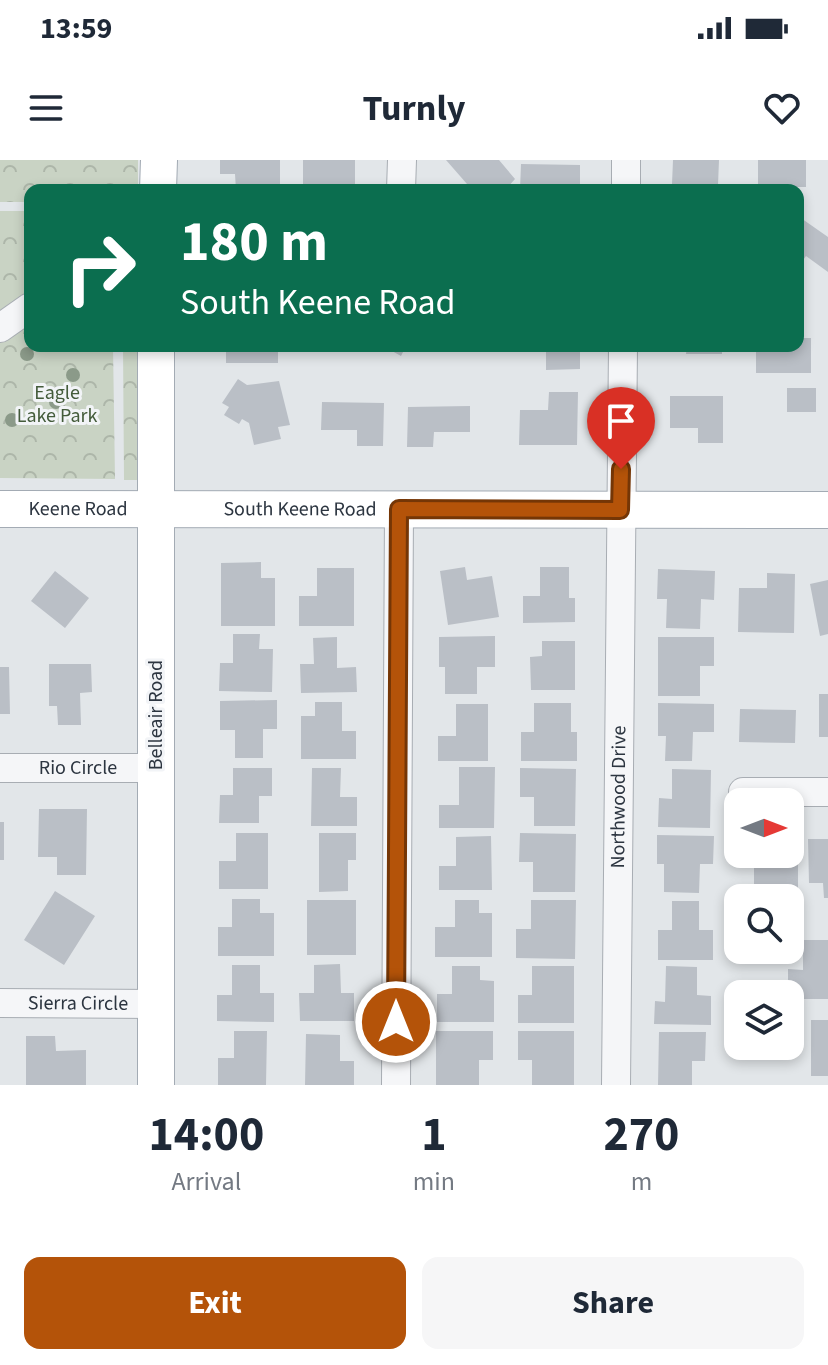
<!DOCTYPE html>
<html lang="en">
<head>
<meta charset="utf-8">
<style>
	:root { --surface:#fff; --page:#f6f6f7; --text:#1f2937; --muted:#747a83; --accent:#b45309 }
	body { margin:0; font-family:"Source Sans 3",sans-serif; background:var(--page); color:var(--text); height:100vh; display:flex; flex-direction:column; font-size:30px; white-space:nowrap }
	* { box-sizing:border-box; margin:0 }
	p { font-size:26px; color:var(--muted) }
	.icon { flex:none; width:44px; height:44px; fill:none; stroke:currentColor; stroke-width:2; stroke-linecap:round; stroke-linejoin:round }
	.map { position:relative; height:925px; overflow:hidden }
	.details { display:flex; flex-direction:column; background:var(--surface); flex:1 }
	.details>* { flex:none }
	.banner { position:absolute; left:24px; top:24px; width:780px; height:168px; border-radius:16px; box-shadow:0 4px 12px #0003; background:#0b6e4f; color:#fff; overflow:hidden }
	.needle { width:52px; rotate:90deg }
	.buttons { position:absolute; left:724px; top:628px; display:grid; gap:16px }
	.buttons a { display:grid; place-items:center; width:80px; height:80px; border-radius:16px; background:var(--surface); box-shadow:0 4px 12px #0003; font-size:40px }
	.pin { position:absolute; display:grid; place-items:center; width:68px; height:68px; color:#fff; margin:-82px -34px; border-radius:50% 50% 50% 0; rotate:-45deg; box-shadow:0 0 8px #0007 }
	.pin .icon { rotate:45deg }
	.me { position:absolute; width:88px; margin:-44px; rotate:0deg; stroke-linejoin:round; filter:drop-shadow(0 0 6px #0008) }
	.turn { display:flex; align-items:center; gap:28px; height:168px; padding:0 24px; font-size:36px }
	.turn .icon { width:104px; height:104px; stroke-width:2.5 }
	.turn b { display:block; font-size:56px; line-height:68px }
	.eta { display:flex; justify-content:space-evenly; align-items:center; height:136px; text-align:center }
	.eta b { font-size:48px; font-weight:700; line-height:56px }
	.button { display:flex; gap:16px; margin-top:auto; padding:16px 24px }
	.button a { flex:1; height:92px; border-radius:16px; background:var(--accent); color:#fff; font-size:32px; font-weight:700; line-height:92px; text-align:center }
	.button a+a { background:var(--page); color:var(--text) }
	.status { display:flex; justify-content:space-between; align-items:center; height:56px; padding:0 40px; background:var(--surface); direction:ltr }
	.status svg { height:22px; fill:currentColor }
	header { display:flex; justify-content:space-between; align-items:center; height:104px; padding:0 24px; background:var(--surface); font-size:36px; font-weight:700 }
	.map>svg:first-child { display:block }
</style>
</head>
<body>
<div class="status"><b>13:59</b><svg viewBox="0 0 49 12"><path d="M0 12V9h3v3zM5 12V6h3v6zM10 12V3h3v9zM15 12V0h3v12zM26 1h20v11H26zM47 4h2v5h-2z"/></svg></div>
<header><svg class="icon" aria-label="menu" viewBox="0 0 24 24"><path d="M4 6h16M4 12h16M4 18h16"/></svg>Turnly<svg class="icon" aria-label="heart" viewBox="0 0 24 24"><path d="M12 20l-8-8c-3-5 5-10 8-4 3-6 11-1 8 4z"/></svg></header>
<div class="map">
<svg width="828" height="925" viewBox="0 0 828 925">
	<defs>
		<pattern id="forest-crowns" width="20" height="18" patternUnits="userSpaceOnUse" patternTransform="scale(2)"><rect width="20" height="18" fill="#c9d3c4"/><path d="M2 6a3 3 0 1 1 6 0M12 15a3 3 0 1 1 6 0" fill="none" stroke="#adb6a9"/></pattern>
	</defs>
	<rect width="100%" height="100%" fill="#e2e6e9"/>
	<path fill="url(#forest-crowns)" d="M 0,0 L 138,0 L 138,30 L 30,30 L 30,42 L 0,42 Z
		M 0,51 L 30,51 L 30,186 L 113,186 L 115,319 L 0,318 Z
		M 123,186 L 138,186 L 138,320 L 124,320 Z"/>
	<path fill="#babfc6" d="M 220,0 L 280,0 L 280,27 L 236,30 L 235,14 L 220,14 Z
		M 303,0 L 355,0 L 355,30 L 303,30 Z
		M 446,0 L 499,0 L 515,19 L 505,30 L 465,30 L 467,24 Z
		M 673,0 L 719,0 L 718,25 L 672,24 Z
		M 758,0 L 806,0 L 806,27 L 758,27 Z
		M 521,4 L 580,5 L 580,30 L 520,30 Z
		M 798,56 L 828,77 L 828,112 L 806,96 L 798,107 Z
		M 798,178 L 811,178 L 811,213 L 756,213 L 756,186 L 798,186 Z
		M 226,186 L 278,186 L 278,203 L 226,203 Z
		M 383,186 L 406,186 L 401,196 Z
		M 517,186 L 580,186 L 580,209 L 546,210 L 546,189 L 517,189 Z
		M 687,186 L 722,186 L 722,194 L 686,194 Z
		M 238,219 L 247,225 L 279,221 L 290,265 L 278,267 L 281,279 L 254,285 L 249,263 L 242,259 L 239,264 L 224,255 L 229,247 L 222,243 Z
		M 787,228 L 816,228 L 816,252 L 787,252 Z
		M 549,232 L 578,232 L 577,285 L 519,285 L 520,250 L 548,250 Z
		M 670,236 L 723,236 L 723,283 L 698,283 L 698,268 L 670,268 Z
		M 322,242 L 384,243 L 383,286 L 357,286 L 357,270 L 321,270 Z
		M 470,246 L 470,272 L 434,272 L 433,287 L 407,287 L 408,247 Z
		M 261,402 L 261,418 L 275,418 L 275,466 L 221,466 L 221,403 Z
		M 465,407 L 467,420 L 492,416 L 499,457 L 448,465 L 440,411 Z
		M 540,407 L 569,407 L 569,438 L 575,438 L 575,462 L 523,463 L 523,436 L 540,436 Z
		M 317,408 L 354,408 L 354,466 L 299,466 L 299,436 L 317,436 Z
		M 658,409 L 715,411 L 714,440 L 701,439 L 700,469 L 666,468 L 667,439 L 657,439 Z
		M 55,411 L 89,438 L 65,468 L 31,441 Z
		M 767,413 L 795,414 L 794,473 L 738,472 L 739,428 L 767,428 Z
		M 828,420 L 828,474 L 820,476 L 810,424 Z
		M 233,474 L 260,474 L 259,489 L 273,489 L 272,532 L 219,531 L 220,503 L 233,503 Z
		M 495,476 L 495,507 L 477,507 L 477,534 L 445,534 L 445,507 L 439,507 L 439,477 Z
		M 337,477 L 337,508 L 356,507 L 357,532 L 301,533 L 300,504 L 314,504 L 313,478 Z
		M 658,477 L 714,477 L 714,506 L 700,506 L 700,536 L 658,536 Z
		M 542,481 L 575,481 L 575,530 L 531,530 L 530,497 L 542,496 Z
		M 49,504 L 91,504 L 92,532 L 80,533 L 81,565 L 58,565 L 57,546 L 49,546 Z
		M 0,507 L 9,507 L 10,554 L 0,554 Z
		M 819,534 L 828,534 L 828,577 L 819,577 Z
		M 277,540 L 277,569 L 263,569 L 263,598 L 235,598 L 235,570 L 220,570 L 220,541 Z
		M 315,542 L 342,542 L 342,571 L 356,571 L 356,599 L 301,599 L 301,556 L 315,556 Z
		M 534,543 L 571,543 L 571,572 L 577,572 L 577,601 L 521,601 L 521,572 L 534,572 Z
		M 658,543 L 714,544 L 714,572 L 693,572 L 692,601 L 665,601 L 666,576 L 658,576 Z
		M 456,544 L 488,544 L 488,601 L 438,601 L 438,576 L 456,576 Z
		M 740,549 L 796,550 L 795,583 L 739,582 Z
		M 459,607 L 495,607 L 494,668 L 439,668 L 439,645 L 459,645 Z
		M 233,608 L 272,608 L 272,636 L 259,636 L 259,663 L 219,663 L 220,635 L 233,635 Z
		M 312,608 L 341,608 L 340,637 L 357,637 L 357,666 L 311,666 Z
		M 520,608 L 576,609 L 575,666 L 534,666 L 534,637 L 520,637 Z
		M 672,609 L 711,610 L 710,668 L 658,667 L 659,638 L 672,639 Z
		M 39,649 L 87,649 L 86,715 L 57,715 L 57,697 L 38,697 Z
		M 0,662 L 4,662 L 4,700 L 0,700 Z
		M 236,673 L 268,673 L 268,729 L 219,729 L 219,701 L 236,701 Z
		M 319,673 L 356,673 L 356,700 L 348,700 L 348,731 L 319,732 Z
		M 520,673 L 576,674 L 575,732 L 533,732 L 533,702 L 519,702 Z
		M 657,675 L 714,676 L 713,704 L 700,704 L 699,733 L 664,732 L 664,704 L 657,704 Z
		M 491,676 L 492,730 L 439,730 L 439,706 L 456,706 L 456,677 Z
		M 808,679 L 828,679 L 828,738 L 824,738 L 823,723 L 809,723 Z
		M 790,687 L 798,687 L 798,735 L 754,735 L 754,694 L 790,694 Z
		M 55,731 L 95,756 L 64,805 L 24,780 Z
		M 232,739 L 260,739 L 260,753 L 274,753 L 274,796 L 218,796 L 218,767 L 232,767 Z
		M 307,740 L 356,740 L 356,795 L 307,795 Z
		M 455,740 L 479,740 L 479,753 L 492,753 L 492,797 L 435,797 L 435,767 L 455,767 Z
		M 531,740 L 576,740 L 575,799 L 516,798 L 516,769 L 531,769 Z
		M 672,741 L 699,741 L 699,770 L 713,770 L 713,800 L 658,800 L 658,770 L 672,770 Z
		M 803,780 L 828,780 L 828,839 L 790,839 L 788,834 L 788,809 L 803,810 Z
		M 340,804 L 341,833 L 354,833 L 354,861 L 300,861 L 299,833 L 314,833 L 314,805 Z
		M 232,805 L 260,805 L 260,833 L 274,833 L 274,862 L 217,861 L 217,835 L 232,835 Z
		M 452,806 L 480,806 L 480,820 L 494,821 L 494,862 L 437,862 L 437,834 L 452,834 Z
		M 532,806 L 574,806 L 574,863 L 518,863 L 518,835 L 532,835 Z
		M 666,806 L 697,807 L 697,835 L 711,836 L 711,865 L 654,864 L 655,841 L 665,842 Z
		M 811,860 L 828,860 L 828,916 L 811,916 Z
		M 234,871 L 267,871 L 266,925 L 218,925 L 218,898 L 234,898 Z
		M 436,871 L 493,871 L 493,900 L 479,900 L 479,925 L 436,925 Z
		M 518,871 L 574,871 L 574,925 L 532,925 L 532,900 L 518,900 Z
		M 659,872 L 706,872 L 705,901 L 692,901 L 692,925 L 658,925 Z
		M 306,874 L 340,875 L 340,901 L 354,901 L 354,925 L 305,925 Z
		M 26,876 L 55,876 L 56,891 L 86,890 L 86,925 L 26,925 Z"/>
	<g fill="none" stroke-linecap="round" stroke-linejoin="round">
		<g stroke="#a8adb3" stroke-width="30">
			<g id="minor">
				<path d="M 401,30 L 402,0"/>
				<path d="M 626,30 L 626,0"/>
				<path d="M 0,168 L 30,147"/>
				<path id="s1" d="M 0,608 L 156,608"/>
				<path d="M 743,632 L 828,632"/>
				<path id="s2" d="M 0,843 L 157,844"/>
				<path d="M 396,925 L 399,349"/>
				<path id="s3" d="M 616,925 L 623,186"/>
			</g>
		</g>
		<g stroke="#a3abb4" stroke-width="38">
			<g id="major">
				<path d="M 158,30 L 159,0"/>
				<path id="s4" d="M 0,349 L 828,350"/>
				<path d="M 156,925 L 156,186"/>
			</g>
		</g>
		<use href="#minor" stroke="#f5f6f8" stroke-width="28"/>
		<use href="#major" stroke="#fff" stroke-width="36"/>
	</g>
	<g fill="#8b9a89">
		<circle cx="27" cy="194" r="7"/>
		<circle cx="73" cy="215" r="7"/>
		<circle cx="56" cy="242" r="7"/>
		<circle cx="12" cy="260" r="7"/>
	</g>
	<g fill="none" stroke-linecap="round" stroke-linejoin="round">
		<g stroke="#753606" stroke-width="20">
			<path id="route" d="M 396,862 L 399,349 L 620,350 L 621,309"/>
		</g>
		<use href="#route" stroke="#b45309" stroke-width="14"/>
	</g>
	<g text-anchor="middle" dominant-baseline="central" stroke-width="6" stroke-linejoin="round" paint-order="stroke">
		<g font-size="20" fill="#435b3a" stroke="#f2f4f7">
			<text x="57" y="233">Eagle<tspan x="57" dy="23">Lake Park</tspan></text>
		</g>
		<g font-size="20" fill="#2c3540" stroke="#f2f4f7">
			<text stroke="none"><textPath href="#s4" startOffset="78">Keene Road</textPath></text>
			<text stroke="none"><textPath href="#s4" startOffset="300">South Keene Road</textPath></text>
			<text transform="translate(156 555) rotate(-90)">Belleair Road</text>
			<text stroke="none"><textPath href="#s1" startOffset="78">Rio Circle</textPath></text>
			<text stroke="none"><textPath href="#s3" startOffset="288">Northwood Drive</textPath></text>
			<text stroke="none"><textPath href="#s2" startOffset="78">Sierra Circle</textPath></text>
		</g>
	</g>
</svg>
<div class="buttons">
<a><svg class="needle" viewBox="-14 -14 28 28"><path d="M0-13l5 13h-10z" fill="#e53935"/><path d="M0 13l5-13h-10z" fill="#747a83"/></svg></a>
<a><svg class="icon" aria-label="search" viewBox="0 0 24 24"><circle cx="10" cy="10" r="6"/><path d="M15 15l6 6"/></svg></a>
<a><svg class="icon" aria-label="layers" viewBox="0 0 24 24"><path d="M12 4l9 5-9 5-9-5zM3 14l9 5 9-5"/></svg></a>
</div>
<div class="pin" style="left:621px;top:309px;background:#d93025"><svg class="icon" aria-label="arrive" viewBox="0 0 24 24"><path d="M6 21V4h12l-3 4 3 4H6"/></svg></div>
<svg class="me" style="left:396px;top:862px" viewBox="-20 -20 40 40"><circle r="17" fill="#b45309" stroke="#fff" stroke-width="3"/><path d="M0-11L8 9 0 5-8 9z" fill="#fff"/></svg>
<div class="banner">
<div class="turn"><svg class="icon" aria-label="right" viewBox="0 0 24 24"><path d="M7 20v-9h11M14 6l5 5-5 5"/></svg><div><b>180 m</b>South Keene Road</div></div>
</div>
</div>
<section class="details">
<div class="eta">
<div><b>14:00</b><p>Arrival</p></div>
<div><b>1</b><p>min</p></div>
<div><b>270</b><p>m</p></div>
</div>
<div class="button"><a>Exit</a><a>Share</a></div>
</section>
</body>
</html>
